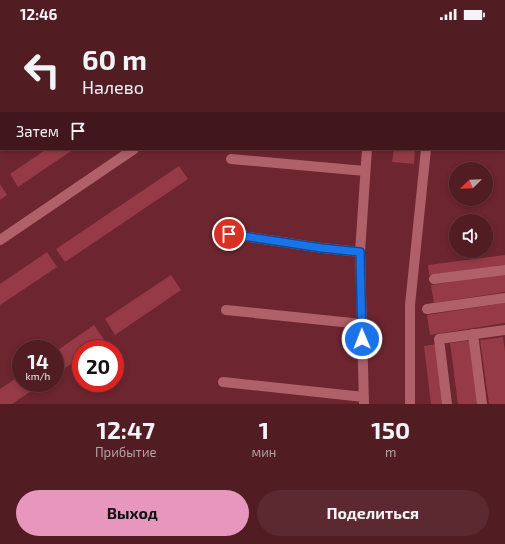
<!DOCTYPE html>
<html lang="ru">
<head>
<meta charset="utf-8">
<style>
	:root { --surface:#521c23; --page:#5c2930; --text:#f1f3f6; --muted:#b5a1a6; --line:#683a41; --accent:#e797bd }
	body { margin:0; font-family:"Exo 2",sans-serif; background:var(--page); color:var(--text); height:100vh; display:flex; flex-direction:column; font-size:15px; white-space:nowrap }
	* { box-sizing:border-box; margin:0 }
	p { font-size:13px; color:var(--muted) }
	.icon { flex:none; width:22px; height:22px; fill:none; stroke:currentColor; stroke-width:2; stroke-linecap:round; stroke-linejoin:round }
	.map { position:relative; height:376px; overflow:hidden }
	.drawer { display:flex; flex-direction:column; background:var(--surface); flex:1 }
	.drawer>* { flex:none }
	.guide { position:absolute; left:0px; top:0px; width:505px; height:122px; box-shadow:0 2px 6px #0003,0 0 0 1px var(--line); background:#521c23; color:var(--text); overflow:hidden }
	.needle { width:26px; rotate:247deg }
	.fabs { position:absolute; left:449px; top:134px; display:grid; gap:8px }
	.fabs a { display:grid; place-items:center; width:44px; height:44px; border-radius:50%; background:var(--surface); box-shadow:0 2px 6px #0003,0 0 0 1px var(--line); font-size:20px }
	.speed { position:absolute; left:12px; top:312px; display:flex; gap:8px; font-size:20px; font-weight:700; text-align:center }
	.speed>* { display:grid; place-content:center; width:52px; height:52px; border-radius:50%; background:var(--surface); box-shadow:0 2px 6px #0003,0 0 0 1px var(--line); line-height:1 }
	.speed small { font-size:10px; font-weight:400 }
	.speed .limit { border:6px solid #d22; background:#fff; color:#111 }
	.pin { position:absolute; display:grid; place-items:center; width:34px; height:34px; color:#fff; margin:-17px; border:2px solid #fff; border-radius:50%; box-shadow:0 1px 4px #0007 }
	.me { position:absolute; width:44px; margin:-22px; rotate:359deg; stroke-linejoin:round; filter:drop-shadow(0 0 3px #0008) }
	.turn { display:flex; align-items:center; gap:14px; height:84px; padding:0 16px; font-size:18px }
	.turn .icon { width:52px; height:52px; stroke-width:2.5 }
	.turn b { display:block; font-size:28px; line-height:34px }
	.then { display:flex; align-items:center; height:38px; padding:0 16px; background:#0003; gap:8px; font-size:15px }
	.eta { display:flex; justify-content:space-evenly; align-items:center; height:68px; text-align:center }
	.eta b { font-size:24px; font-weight:700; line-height:28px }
	.cta { display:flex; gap:8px; margin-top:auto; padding:8px 16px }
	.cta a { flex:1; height:46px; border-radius:24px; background:var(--accent); color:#111; font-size:16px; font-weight:700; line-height:46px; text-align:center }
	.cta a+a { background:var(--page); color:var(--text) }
	.status { display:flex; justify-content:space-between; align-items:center; height:28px; padding:0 20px; background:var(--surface); direction:ltr }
	.status svg { height:11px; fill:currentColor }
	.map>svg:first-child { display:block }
</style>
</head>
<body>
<div class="status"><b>12:46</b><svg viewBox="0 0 49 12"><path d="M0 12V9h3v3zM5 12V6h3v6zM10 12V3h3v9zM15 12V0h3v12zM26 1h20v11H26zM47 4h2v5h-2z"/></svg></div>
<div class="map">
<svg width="505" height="376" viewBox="0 0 505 376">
	<rect width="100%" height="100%" fill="#6d252f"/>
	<path fill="#963a47" d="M 47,121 L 74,121 L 18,159 L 10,146 Z
		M 394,121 L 415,121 L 414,136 L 392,134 Z
		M 179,138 L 188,151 L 65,234 L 56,221 Z
		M 0,156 L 7,167 L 0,172 Z
		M 47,224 L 57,239 L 0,277 L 0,256 Z
		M 505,227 L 505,237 L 429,247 L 428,237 Z
		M 505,246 L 505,264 L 434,275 L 431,257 Z
		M 171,247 L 181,262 L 115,307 L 105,291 Z
		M 505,275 L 505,295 L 430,307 L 427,287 Z
		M 94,297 L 105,313 L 93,321 L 81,321 L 81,329 L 55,347 L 55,324 Z
		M 503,309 L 505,323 L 505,376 L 489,376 L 480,312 Z
		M 473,312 L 481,376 L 458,376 L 450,315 Z
		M 436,316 L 442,376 L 431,376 L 424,318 Z
		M 21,347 L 21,355 L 43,355 L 12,376 L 0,376 L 0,361 Z"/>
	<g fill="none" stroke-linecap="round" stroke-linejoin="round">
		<path stroke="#af6068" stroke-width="10" d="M 305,0 L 307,1
			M 442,1 L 442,0
			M 231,131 L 365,143
			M 229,206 L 322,220 L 360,224
			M 0,212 L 134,121
			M 434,251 L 505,242
			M 427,281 L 505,270
			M 226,282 L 362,296
			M 473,306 L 482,376
			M 223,354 L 364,369
			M 364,376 L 360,224 L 367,121
			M 410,376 L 410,277 L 426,121
			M 447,376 L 439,311 L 505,302"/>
	</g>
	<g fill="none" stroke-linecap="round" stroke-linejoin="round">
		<g stroke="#114b97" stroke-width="10">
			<path id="route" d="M 229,206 L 322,220 L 360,224 L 362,311"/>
		</g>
		<use href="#route" stroke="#1a73e8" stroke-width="7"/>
	</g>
</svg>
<div class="fabs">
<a><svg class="needle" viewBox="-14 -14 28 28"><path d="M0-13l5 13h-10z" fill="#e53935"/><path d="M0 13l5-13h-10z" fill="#b5a1a6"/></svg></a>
<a><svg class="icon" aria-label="sound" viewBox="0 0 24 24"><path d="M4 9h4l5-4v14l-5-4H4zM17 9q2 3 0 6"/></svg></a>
</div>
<div class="speed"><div>14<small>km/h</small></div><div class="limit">20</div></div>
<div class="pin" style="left:229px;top:206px;background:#d93025"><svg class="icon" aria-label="arrive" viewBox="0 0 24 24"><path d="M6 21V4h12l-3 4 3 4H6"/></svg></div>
<svg class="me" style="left:362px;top:311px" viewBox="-20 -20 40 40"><circle r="17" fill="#1a73e8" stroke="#fff" stroke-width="3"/><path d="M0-11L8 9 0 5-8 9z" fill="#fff"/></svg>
<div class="guide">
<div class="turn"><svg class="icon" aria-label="left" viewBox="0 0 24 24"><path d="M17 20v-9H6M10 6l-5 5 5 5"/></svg><div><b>60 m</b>Налево</div></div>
<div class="then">Затем<svg class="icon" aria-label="arrive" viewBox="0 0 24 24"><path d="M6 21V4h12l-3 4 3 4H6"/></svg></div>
</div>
</div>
<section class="drawer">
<div class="eta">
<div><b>12:47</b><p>Прибытие</p></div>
<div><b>1</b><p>мин</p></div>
<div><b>150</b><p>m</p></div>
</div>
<div class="cta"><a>Выход</a><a>Поделиться</a></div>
</section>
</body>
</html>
